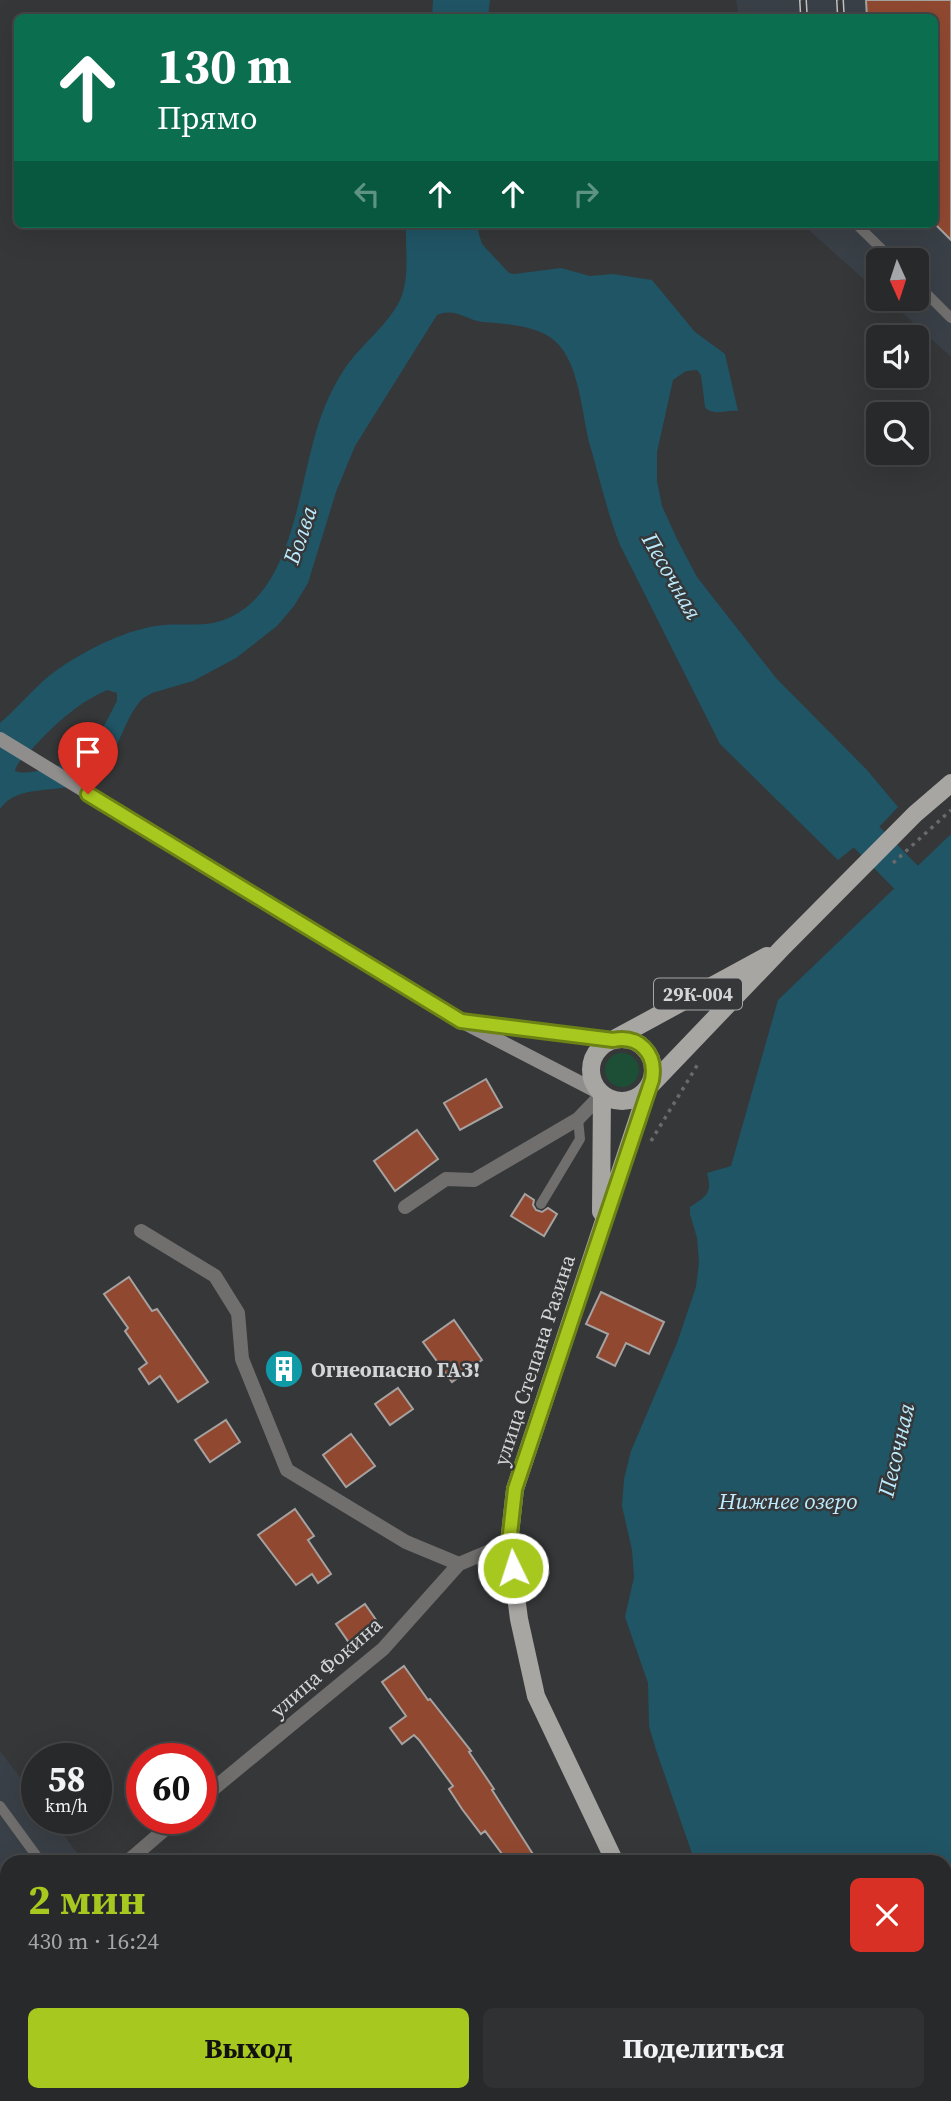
<!DOCTYPE html>
<html lang="ru">
<head>
<meta charset="utf-8">
<style>
	:root { --surface:#28292b; --page:#303133; --text:#f1f3f6; --muted:#a5a6a9; --line:#444547; --accent:#a7c81e }
	body { margin:0; font-family:"Source Serif 4",serif; background:var(--page); color:var(--text); height:100vh; display:flex; flex-direction:column; font-size:26px; white-space:nowrap }
	* { box-sizing:border-box; margin:0 }
	p { font-size:23px; color:var(--muted) }
	.icon { flex:none; width:38px; height:38px; fill:none; stroke:currentColor; stroke-width:2; stroke-linecap:round; stroke-linejoin:round }
	.map { position:relative; flex:1; overflow:hidden }
	.details { position:absolute; left:0px; top:1855px; width:952px; height:247px; display:flex; flex-direction:column; background:var(--surface); border-radius:21px 21px 0 0; box-shadow:0 7px 28px #0002,0 0 0 2px var(--line) }
	.details>* { flex:none }
	.banner { position:absolute; left:14px; top:14px; width:924px; height:214px; border-radius:10px; box-shadow:0 7px 28px #0002,0 0 0 2px var(--line); background:#0b6e4f; color:#fff; overflow:hidden }
	.needle { width:46px; rotate:177deg }
	.tools { position:absolute; left:866px; top:248px; display:grid; gap:14px }
	.tools a { display:grid; place-items:center; width:63px; height:63px; border-radius:10px; background:var(--surface); box-shadow:0 7px 28px #0002,0 0 0 2px var(--line); font-size:35px }
	.speed { position:absolute; left:21px; top:1743px; display:flex; gap:14px; font-size:35px; font-weight:700; text-align:center }
	.speed>* { display:grid; place-content:center; width:91px; height:91px; border-radius:50%; background:var(--surface); box-shadow:0 7px 28px #0002,0 0 0 2px var(--line); line-height:1 }
	.speed small { font-size:18px; font-weight:400 }
	.speed .limit { border:10px solid #d22; background:#fff; color:#111 }
	.pin { position:absolute; display:grid; place-items:center; width:60px; height:60px; color:#fff; margin:-72px -30px; border-radius:50% 50% 50% 0; rotate:-45deg; box-shadow:0 0 7px #0007 }
	.pin .icon { rotate:45deg }
	.me { position:absolute; width:77px; margin:-38px; rotate:356deg; stroke-linejoin:round; filter:drop-shadow(0 0 5px #0008) }
	.turn { display:flex; align-items:center; gap:24px; height:147px; padding:0 28px; font-size:32px }
	.turn .icon { width:91px; height:91px; stroke-width:2.5 }
	.turn b { display:block; font-size:49px; line-height:60px }
	.lanes { display:flex; align-items:center; height:66px; padding:0 28px; background:#0003; justify-content:center; gap:35px; direction:ltr }
	.lanes .off { opacity:.35 }
	.round { display:grid; place-items:center; flex:none; width:74px; height:74px; border-radius:10px; background:var(--page) }
	.head { display:flex; align-items:center; justify-content:space-between; height:119px; padding:0 28px }
	h1 { font-size:42px; font-weight:700; line-height:52px; color:var(--accent) }
	.primary-button { display:flex; gap:14px; margin-top:auto; padding:14px 28px }
	.primary-button a { flex:1; height:80px; border-radius:10px; background:var(--accent); color:#111; font-size:28px; font-weight:700; line-height:80px; text-align:center }
	.primary-button a+a { background:var(--page); color:var(--text) }
	.map>svg:first-child { display:block }
</style>
</head>
<body>
<div class="map">
<svg width="951" height="2101" viewBox="0 0 951 2101">
	<rect width="100%" height="100%" fill="#353739"/>
	<path fill="#3a4047" d="M 736,0 L 951,0 L 951,357 L 887,299 L 917,299 L 917,261 L 878,261 L 878,292 L 802,224 L 934,224 L 934,18 L 739,17 Z
		M 0,1751 L 37,1799 L 37,1818 L 51,1818 L 84,1862 L 7,1862 L 7,1945 L 0,1950 Z"/>
	<path fill="#1c4f36" d="M605 1070a17 17 0 1 1 34 0a17 17 0 1 1-34 0Z"/>
	<path fill="#205566" fill-rule="evenodd" d="M 433,0 L 490,0 L 488,17 L 432,17 Z
		M 406,224 L 476,224 L 482,244 L 509,273 L 514,274 L 561,268 L 590,276 L 613,274 L 652,280 L 695,332 L 725,354 L 738,411 C 726,409 713,417 705,407 L 701,375 L 697,370 L 686,371 L 673,380 L 657,452 L 657,481 L 662,506 L 677,539 L 697,577 L 776,678 L 867,770 L 898,807 L 879,827 L 838,860 L 720,744 L 620,545 C 607,512 599,476 589,442 C 582,413 579,362 555,341 C 537,325 506,324 483,322 C 466,320 455,307 437,315 L 355,446 L 336,492 L 308,583 L 294,606 L 277,626 L 236,658 L 193,681 L 152,693 L 142,699 C 120,723 119,762 87,781 C 62,795 18,782 0,809 L 0,723 C 15,710 28,695 42,682 C 69,658 115,634 150,627 C 182,620 208,632 238,613 C 299,576 299,467 325,406 C 332,390 340,374 351,360 C 367,340 390,322 401,298 C 410,275 405,248 406,224 ZM 107,690 L 117,693 L 117,701 C 95,742 92,760 42,770 C 33,772 23,774 15,771 C 17,762 25,756 32,749 C 55,724 76,704 107,690 Z
		M 951,834 L 951,2101 L 797,2101 L 795,2095 L 945,2095 L 945,1862 L 695,1862 L 656,1750 L 649,1726 L 648,1683 L 625,1617 L 634,1577 L 632,1550 L 622,1506 L 624,1479 L 631,1451 L 677,1343 L 696,1287 L 699,1262 L 697,1238 L 690,1214 L 690,1207 C 706,1196 713,1194 707,1173 L 731,1166 L 778,1000 Z"/>
	<g fill="none" stroke-linecap="round" stroke-linejoin="round">
		<path stroke="#205566" stroke-width="33" d="M 835,805 L 951,923"/>
	</g>
	<path fill="#904930" stroke="#a6a2a1" stroke-width="2" d="M 866,0 L 951,0 L 951,240 L 934,223 L 934,18 L 867,18 Z
		M 486,1079 L 502,1107 L 460,1130 L 444,1103 Z
		M 417,1130 L 438,1159 L 395,1191 L 374,1161 Z
		M 525,1194 L 534,1200 L 533,1205 L 536,1210 L 542,1212 L 548,1208 L 557,1214 L 544,1236 L 511,1216 Z
		M 129,1277 L 152,1311 L 157,1309 L 208,1382 L 178,1402 L 160,1376 L 149,1384 L 139,1369 L 147,1363 L 125,1331 L 128,1328 L 104,1294 Z
		M 601,1292 L 664,1322 L 649,1354 L 626,1343 L 615,1366 L 597,1357 L 608,1334 L 586,1324 Z
		M 454,1320 L 482,1360 L 452,1382 L 423,1342 Z
		M 286,1357 L 296,1370 L 281,1381 L 272,1368 Z
		M 398,1388 L 413,1409 L 390,1425 L 375,1404 Z
		M 226,1420 L 240,1442 L 210,1462 L 195,1440 Z
		M 351,1434 L 375,1466 L 346,1487 L 323,1455 Z
		M 295,1509 L 314,1536 L 308,1540 L 331,1574 L 318,1583 L 312,1574 L 296,1585 L 258,1535 Z
		M 365,1604 L 381,1627 L 352,1647 L 336,1624 Z
		M 404,1666 L 428,1700 L 430,1699 L 471,1751 L 469,1752 L 494,1789 L 492,1790 L 538,1862 L 508,1862 L 485,1831 L 481,1834 L 462,1809 L 449,1789 L 453,1786 L 419,1740 L 414,1735 L 402,1744 L 390,1728 L 406,1716 L 382,1682 Z"/>
	<g fill="none" stroke-linecap="round" stroke-linejoin="round">
		<path stroke="#686a6b" stroke-width="3.5" stroke-dasharray="3.5 5" stroke-linecap="butt" d="M 893,863 L 951,810
			M 651,1141 L 698,1064"/>
		<path stroke="#706f6e" stroke-width="10" d="M 856,224 L 894,261
			M 917,284 L 951,318
			M 541,1204 L 580,1139 L 578,1119
			M 0,1806 L 41,1862
			M 0,1914 L 7,1925"/>
		<path stroke="#706f6e" stroke-width="14" d="M 405,1207 L 446,1179 L 474,1180 L 578,1119 L 602,1094
			M 141,1231 L 215,1276 L 238,1313 L 242,1359 L 287,1470 L 406,1542 L 459,1564
			M 201,1799 L 383,1649 L 459,1564 L 509,1543
			M 127,1862 L 178,1818
			M 0,1984 L 7,1991
			M 105,2095 L 111,2101"/>
		<path stroke="#8f8e8c" stroke-width="14" d="M 0,739 L 461,1021 L 602,1094
			M 473,1023 L 613,1040"/>
		<path stroke="#a8a6a3" stroke-width="18" d="M 616,1038 L 767,956
			M591 1070a31 31 0 1 1 62 0a31 31 0 1 1-62 0Z
			M 601,1212 L 602,1094
			M 615,1862 L 536,1696 L 519,1619 L 509,1543 L 515,1489 L 648,1088 L 782,948 L 915,814 L 951,783
			M 727,2095 L 730,2101"/>
		<g stroke="#c1c2c3" stroke-width="8">
			<path id="rail" d="M 803,0 L 804,18
				M 840,0 L 841,18"/>
		</g>
		<use href="#rail" stroke="#353739" stroke-width="5" stroke-dasharray="16" stroke-linecap="butt"/>
	</g>
	<g fill="none" stroke-linecap="round" stroke-linejoin="round">
		<g stroke="#6d8214" stroke-width="18">
			<path id="route" d="M 88,794 L 461,1021 L 613,1040 C 639,1035 657,1053 652,1080 L 515,1489 L 509,1543 L 513,1568"/>
		</g>
		<use href="#route" stroke="#a7c81e" stroke-width="12"/>
	</g>
	<defs>
		<g id="building-disc" transform="scale(2.0125)"><circle r="9.5" fill="#0f9aa8" stroke="#353739"/><path d="M-4-6H4V6H1V3H-1V6H-4ZM-2.5-4.3h1.7v1.8h-1.7ZM.8-4.3h1.7v1.8H.8ZM-2.5-1h1.7V.8h-1.7ZM.8-1h1.7V.8H.8Z" fill="#fff"/></g>
	</defs>
	<g fill-rule="evenodd">
		<use href="#building-disc" x="284" y="1369"/>
	</g>
	<g text-anchor="middle" dominant-baseline="central" stroke-width="5" stroke-linejoin="round" paint-order="stroke">
		<rect fill="#353739" stroke="#a4a6a7" stroke-width="2" x="654" y="978.5" width="88" height="31" rx="5"/>
		<g font-size="19" font-weight="bold" fill="#d4d5d6">
			<text x="698" y="994">29К-004</text>
		</g>
		<g font-size="21" fill="#d4d5d6" stroke="#353739">
			<text transform="translate(534 1360) rotate(-72)">улица Степана Разина</text>
			<text transform="translate(326 1667) rotate(-41)">улица Фокина</text>
		</g>
		<g font-size="21" font-weight="bold" fill="#d4d5d6" stroke="#353739" text-anchor="start">
			<text x="311" y="1369">Огнеопасно ГАЗ!</text>
		</g>
		<g font-size="23" font-style="italic" fill="#bdebfd" stroke="#353739">
			<text transform="translate(300 535) rotate(-71)">Болва</text>
			<text transform="translate(672 576) rotate(60)">Песочная</text>
			<text transform="translate(896 1450) rotate(-77)">Песочная</text>
			<text x="788" y="1501">Нижнее озеро</text>
		</g>
	</g>
</svg>
<div class="tools">
<a><svg class="needle" viewBox="-14 -14 28 28"><path d="M0-13l5 13h-10z" fill="#e53935"/><path d="M0 13l5-13h-10z" fill="#a5a6a9"/></svg></a>
<a><svg class="icon" aria-label="sound" viewBox="0 0 24 24"><path d="M4 9h4l5-4v14l-5-4H4zM17 9q2 3 0 6"/></svg></a>
<a><svg class="icon" aria-label="search" viewBox="0 0 24 24"><circle cx="10" cy="10" r="6"/><path d="M15 15l6 6"/></svg></a>
</div>
<div class="speed"><div>58<small>km/h</small></div><div class="limit">60</div></div>
<div class="pin" style="left:88px;top:794px;background:#d93025"><svg class="icon" aria-label="arrive" viewBox="0 0 24 24"><path d="M6 21V4h12l-3 4 3 4H6"/></svg></div>
<svg class="me" style="left:513px;top:1568px" viewBox="-20 -20 40 40"><circle r="17" fill="#a7c81e" stroke="#fff" stroke-width="3"/><path d="M0-11L8 9 0 5-8 9z" fill="#fff"/></svg>
<div class="banner">
<div class="turn"><svg class="icon" aria-label="ahead" viewBox="0 0 24 24"><path d="M12 20V5M6 11l6-6 6 6"/></svg><div><b>130 m</b>Прямо</div></div>
<div class="lanes"><svg class="icon off" aria-label="left" viewBox="0 0 24 24"><path d="M17 20v-9H6M10 6l-5 5 5 5"/></svg><svg class="icon" aria-label="ahead" viewBox="0 0 24 24"><path d="M12 20V5M6 11l6-6 6 6"/></svg><svg class="icon" aria-label="ahead" viewBox="0 0 24 24"><path d="M12 20V5M6 11l6-6 6 6"/></svg><svg class="icon off" aria-label="right" viewBox="0 0 24 24"><path d="M7 20v-9h11M14 6l5 5-5 5"/></svg></div>
</div>
<section class="details">
<div class="head"><div><h1>2 мин</h1><p>430 m · 16:24</p></div><a class="round" style="background:#d93025;color:#fff"><svg class="icon" aria-label="close" viewBox="0 0 24 24"><path d="M6 6l12 12M18 6L6 18"/></svg></a></div>
<div class="primary-button"><a>Выход</a><a>Поделиться</a></div>
</section>
</div>
</body>
</html>
